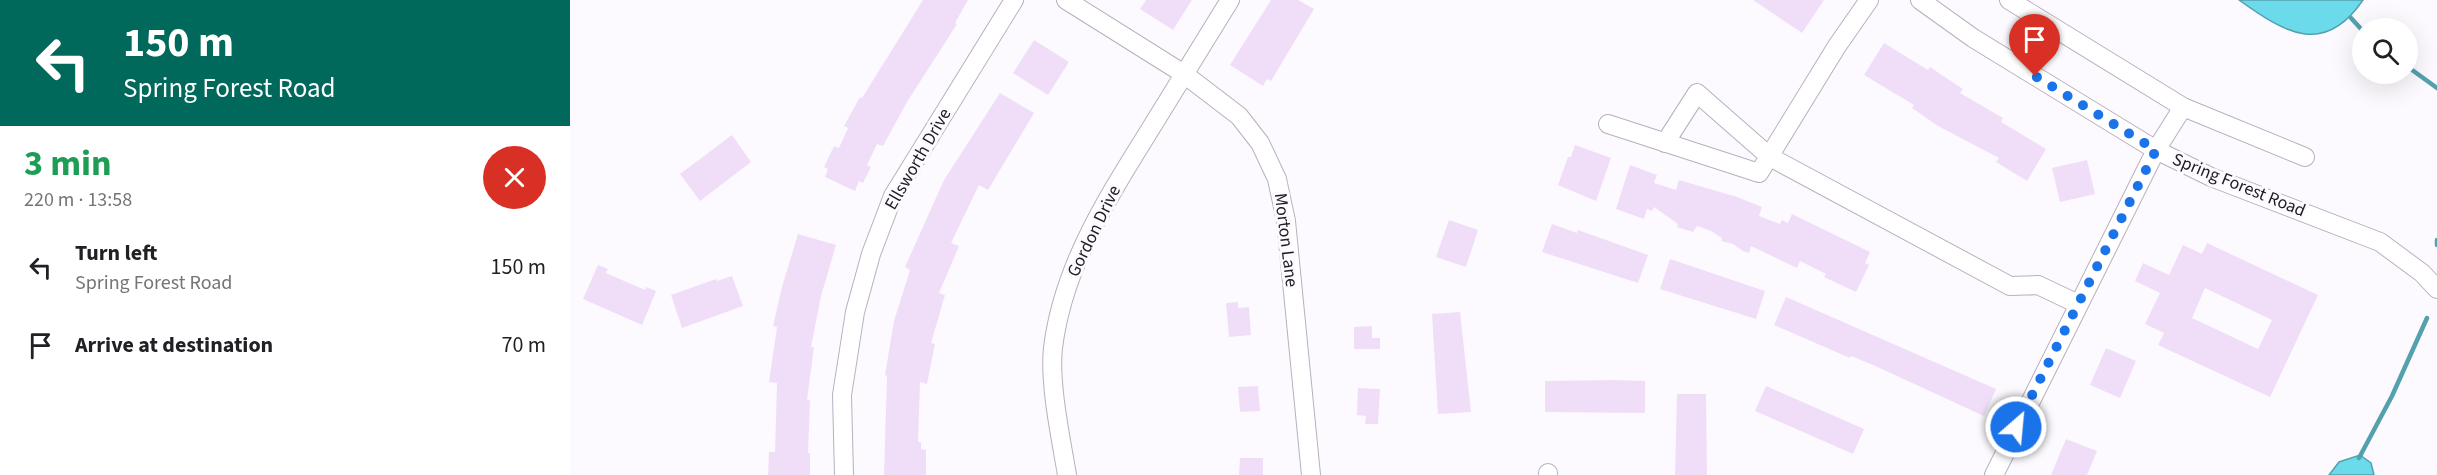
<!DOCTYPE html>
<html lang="en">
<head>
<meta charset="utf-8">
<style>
	:root { --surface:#fff; --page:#f6f6f6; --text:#202124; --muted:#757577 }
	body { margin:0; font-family:"Source Sans 3",sans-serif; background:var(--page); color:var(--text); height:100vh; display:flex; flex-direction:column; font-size:22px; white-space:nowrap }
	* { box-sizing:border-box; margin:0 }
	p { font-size:20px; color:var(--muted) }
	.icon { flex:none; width:33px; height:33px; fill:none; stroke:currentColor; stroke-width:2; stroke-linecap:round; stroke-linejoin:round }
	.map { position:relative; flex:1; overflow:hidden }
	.drawer { display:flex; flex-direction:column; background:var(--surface); width:570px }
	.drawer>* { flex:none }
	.guide { background:#00695c; color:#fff; overflow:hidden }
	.fabs { position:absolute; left:1782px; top:18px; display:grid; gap:12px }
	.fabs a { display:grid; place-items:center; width:66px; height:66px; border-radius:50%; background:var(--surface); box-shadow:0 6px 24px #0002; font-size:30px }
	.pin { position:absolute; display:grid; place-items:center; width:51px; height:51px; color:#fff; margin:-62px -26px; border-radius:50% 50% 50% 0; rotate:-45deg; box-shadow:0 0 6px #0007 }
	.pin .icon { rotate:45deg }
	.me { position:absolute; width:66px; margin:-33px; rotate:27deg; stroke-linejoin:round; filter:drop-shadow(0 0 4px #0008) }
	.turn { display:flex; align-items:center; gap:21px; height:126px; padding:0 24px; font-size:27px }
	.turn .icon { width:78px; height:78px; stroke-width:2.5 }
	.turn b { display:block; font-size:42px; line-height:51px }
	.round { display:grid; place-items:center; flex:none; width:63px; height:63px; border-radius:32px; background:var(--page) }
	.summary { display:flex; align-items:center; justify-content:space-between; height:102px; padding:0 24px }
	h1 { font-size:36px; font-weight:700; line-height:45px; color:#1e9e55 }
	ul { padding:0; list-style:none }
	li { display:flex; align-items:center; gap:18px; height:78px; padding:0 24px }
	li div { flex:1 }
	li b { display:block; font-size:22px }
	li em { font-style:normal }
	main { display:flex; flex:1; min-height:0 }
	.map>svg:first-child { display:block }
</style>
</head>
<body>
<main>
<section class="drawer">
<div class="guide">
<div class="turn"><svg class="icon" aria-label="left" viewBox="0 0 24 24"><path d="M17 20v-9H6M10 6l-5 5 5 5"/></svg><div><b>150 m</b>Spring Forest Road</div></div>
</div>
<div class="summary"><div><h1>3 min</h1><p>220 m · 13:58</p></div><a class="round" style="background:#d93025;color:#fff"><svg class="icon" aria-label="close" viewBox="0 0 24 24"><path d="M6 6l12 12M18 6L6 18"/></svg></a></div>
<ul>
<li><svg class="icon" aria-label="left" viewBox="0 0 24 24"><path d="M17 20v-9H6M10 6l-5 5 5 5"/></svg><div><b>Turn left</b><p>Spring Forest Road</p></div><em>150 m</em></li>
<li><svg class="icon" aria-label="arrive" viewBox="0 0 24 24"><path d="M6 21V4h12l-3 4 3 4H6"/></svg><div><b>Arrive at destination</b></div><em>70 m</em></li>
</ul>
</section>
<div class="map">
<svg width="1867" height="475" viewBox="0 0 1867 475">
	<rect width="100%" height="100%" fill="#fcfafe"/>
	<path fill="#6bdbeb" stroke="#54a1ae" stroke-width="1.5" d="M 1669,0 L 1793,0 C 1754,57 1715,33 1669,0 Z
		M 1790,455 L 1801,463 L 1804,475 L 1759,475 L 1769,462 Z"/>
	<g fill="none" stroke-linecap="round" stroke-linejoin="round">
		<path stroke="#54a1ae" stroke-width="4.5" d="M 1781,18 L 1792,30
			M 1838,67 L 1867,88
			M 1867,245 L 1867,240
			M 1789,458 L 1822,396 L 1857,318"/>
	</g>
	<path fill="#f0def9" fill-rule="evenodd" d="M 353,0 L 398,0 L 385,23 L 387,24 L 337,102 L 313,146 L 307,144 L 297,165 L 301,167 L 293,183 L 289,181 L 285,191 L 255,177 L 258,169 L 254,167 L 264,146 L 269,148 L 278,128 L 274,126 L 290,97 L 292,98 Z
		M 576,0 L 622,0 L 603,30 L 570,9 Z
		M 701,0 L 728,0 L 744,9 L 701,81 L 697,79 L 693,86 L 660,65 Z
		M 1183,0 L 1254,0 L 1232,33 Z
		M 464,40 L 499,62 L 478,95 L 443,73 Z
		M 1314,43 L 1358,70 L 1360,67 L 1393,89 L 1390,93 L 1433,118 L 1431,122 L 1476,149 L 1457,181 L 1426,162 L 1429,158 L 1368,126 L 1342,108 L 1344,105 L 1294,75 Z
		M 430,93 L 464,113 L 418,190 L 409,185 L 381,243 L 389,246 L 369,293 L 375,295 L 361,343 L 365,344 L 357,384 L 350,382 L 348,442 L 351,442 L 351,449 L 356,450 L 356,475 L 314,475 L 317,376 L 315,375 L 324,321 L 340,270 L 335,267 L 374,180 Z
		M 162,135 L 181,162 L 130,201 L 110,174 Z
		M 1005,145 L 1041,158 L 1026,201 L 988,185 L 998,157 L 1001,157 Z
		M 1517,160 L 1525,194 L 1490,202 L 1482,168 Z
		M 1060,165 L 1087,175 L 1084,183 L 1106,190 L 1109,180 L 1167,197 L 1192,207 L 1189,216 L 1210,224 L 1212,220 L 1218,223 L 1222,214 L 1300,252 L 1295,263 L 1299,265 L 1286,292 L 1254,277 L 1256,274 L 1230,261 L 1227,268 L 1181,246 L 1179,253 L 1173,251 L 1163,244 L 1151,241 L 1152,238 L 1141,231 L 1127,226 L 1123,232 L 1107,227 L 1108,224 L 1084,207 L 1082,211 L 1077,209 L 1074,219 L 1046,209 Z
		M 879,220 L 908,230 L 896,267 L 866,257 Z
		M 982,224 L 1007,233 L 1008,230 L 1078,255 L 1068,283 L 972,252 Z
		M 228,234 L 266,245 L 251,296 L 241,347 L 244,347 L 237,400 L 240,400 L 238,453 L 240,453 L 240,475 L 198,475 L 199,452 L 205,452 L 207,383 L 199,382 L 207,327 L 203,326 L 212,287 Z
		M 1637,243 L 1748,295 L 1700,397 L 1588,345 L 1594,333 L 1575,324 L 1590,293 L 1565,281 L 1573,263 L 1599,275 L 1613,245 L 1632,254 ZM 1635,288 L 1702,320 L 1688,349 L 1622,318 Z
		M 1100,259 L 1195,291 L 1186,319 L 1090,289 Z
		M 28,265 L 38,269 L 36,273 L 75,290 L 76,287 L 86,291 L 72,325 L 13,299 Z
		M 162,276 L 173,306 L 112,328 L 101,295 L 146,279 L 147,281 Z
		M 1216,297 L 1426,389 L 1414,416 L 1303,365 L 1281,356 L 1280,358 L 1204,325 Z
		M 668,302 L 668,308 L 679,307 L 681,335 L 659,337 L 656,303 Z
		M 890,312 L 901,412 L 868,414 L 862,314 Z
		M 802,326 L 802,338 L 810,338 L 810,349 L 784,349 L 784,327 Z
		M 1536,348 L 1566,361 L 1550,398 L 1520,385 Z
		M 1045,380 L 1075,381 L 1075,413 L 975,412 L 975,381 Z
		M 688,386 L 690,411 L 670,412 L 668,387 Z
		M 1196,386 L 1294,429 L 1283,454 L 1185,411 Z
		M 788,388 L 810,389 L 808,424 L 795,424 L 796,416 L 787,415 Z
		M 1107,394 L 1136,394 L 1137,475 L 1105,475 Z
		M 1496,439 L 1527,451 L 1517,475 L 1481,475 Z
		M 670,458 L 693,458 L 693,475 L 669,475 Z"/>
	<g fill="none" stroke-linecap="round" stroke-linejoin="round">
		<g stroke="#b9afbf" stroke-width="20">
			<path id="minor" d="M 496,0 L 614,74 L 669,116 L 690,143 L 707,179 L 716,221 L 741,475
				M 1350,0 L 1403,38 L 1586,150 L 1641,177 L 1810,242 L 1852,273 L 1867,289
				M 1439,0 L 1613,107 L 1735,157
				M 1038,124 L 1189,173 L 1267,46 L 1299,0
				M 1095,143 L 1127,93 L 1200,157 L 1440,286 L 1468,285 L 1508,304
				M 978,473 L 978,475
				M 274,475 L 272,395 L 285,312 L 301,254 L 323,196 L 444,0
				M 497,475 C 491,439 479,383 483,348 C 493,266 538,197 581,128 C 607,86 633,43 660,0
				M 1424,475 L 1586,150 L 1613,107"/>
		</g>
		<use href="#minor" stroke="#fff" stroke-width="18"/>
	</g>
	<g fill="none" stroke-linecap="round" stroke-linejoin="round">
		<path stroke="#1a73e8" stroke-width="10" stroke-dasharray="0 18" d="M 1446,427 L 1586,150 L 1465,76"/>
	</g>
	<g text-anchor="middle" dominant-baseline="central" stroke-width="6" stroke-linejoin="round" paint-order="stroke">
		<g font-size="18" fill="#1f1b21" stroke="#fcfafe">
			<text transform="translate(348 159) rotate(-60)">Ellsworth Drive</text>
			<text transform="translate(1669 185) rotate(22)">Spring Forest Road</text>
			<text transform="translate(524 231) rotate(-64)">Gordon Drive</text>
			<text transform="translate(716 240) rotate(83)">Morton Lane</text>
		</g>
	</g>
</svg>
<div class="fabs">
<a><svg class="icon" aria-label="search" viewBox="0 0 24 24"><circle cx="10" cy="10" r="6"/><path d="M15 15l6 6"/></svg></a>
</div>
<div class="pin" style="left:1465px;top:76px;background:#d93025"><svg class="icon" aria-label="arrive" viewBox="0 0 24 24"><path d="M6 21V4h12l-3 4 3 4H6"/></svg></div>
<svg class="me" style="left:1446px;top:427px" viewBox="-20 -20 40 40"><circle r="17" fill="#1a73e8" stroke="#fff" stroke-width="3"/><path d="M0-11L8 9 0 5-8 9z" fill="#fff"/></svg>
</div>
</main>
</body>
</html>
